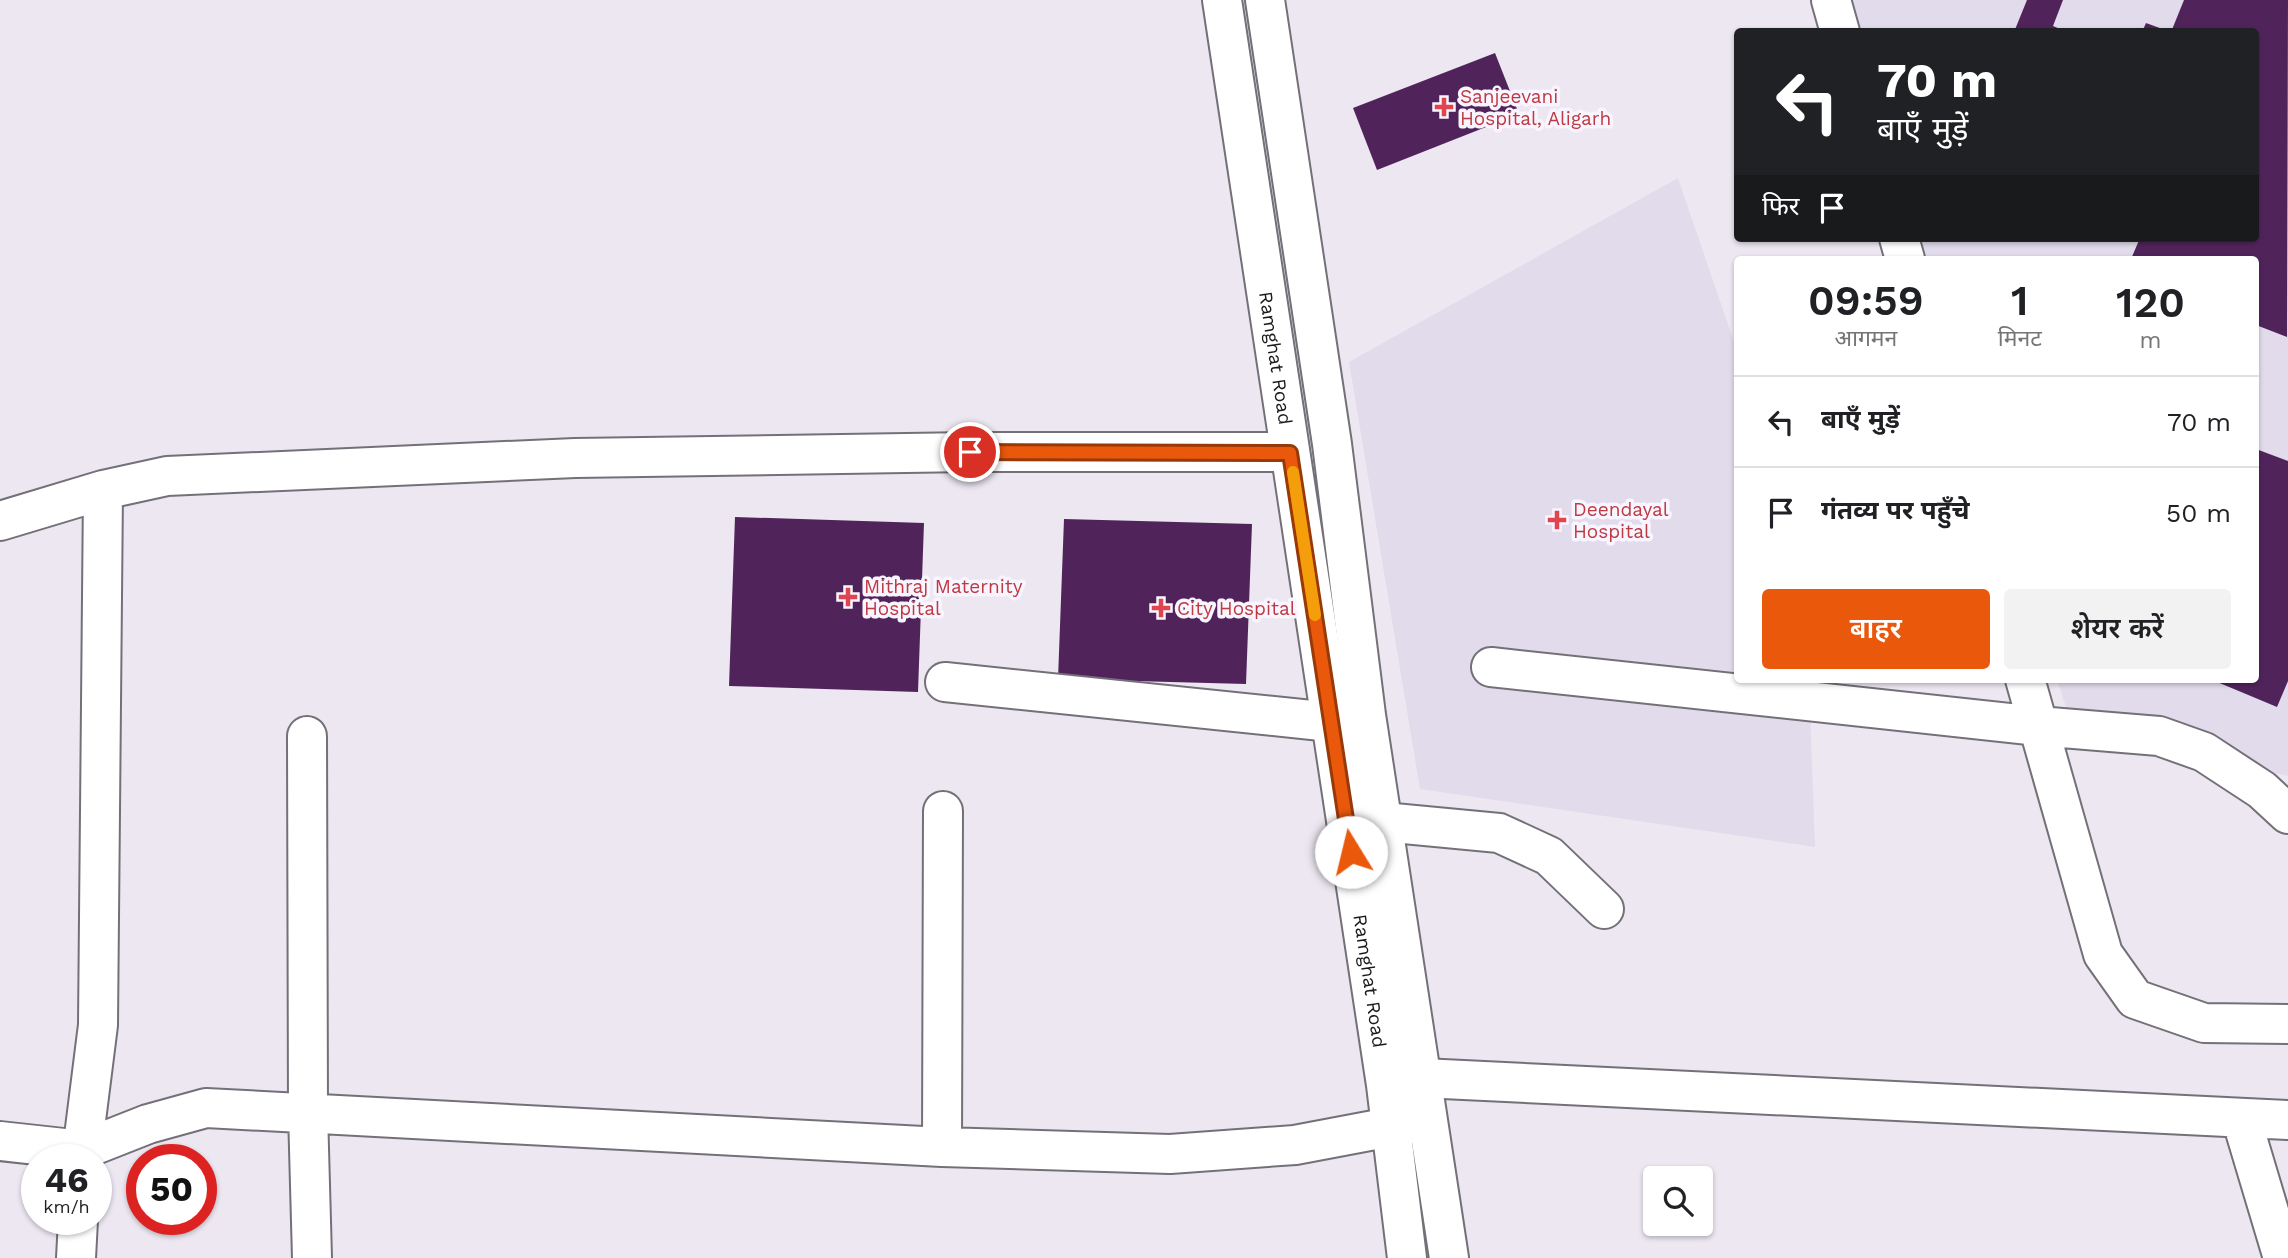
<!DOCTYPE html>
<html lang="hi">
<head>
<meta charset="utf-8">
<style>
	:root { --surface:#fff; --page:#f2f2f2; --text:#202124; --muted:#757577; --line:#e0e0e0; --accent:#ea580c }
	body { margin:0; font-family:"Work Sans","Noto Sans Devanagari",sans-serif; background:var(--page); color:var(--text); height:100vh; display:flex; flex-direction:column; font-size:26px; white-space:nowrap }
	* { box-sizing:border-box; margin:0 }
	p { font-size:23px; color:var(--muted) }
	.icon { flex:none; width:38px; height:38px; fill:none; stroke:currentColor; stroke-width:2; stroke-linecap:round; stroke-linejoin:round }
	.map { position:relative; flex:1; overflow:hidden }
	.details { position:absolute; left:1734px; top:256px; width:525px; height:427px; display:flex; flex-direction:column; background:var(--surface); border-radius:7px; box-shadow:0 2px 5px #0004 }
	.details>* { flex:none }
	.banner { position:absolute; left:1734px; top:28px; width:525px; height:214px; border-radius:7px; box-shadow:0 2px 5px #0004; background:#202124; color:#fff; overflow:hidden }
	.controls { position:absolute; left:1643px; top:1166px; display:grid; gap:14px }
	.controls a { display:grid; place-items:center; width:70px; height:70px; border-radius:7px; background:var(--surface); box-shadow:0 2px 5px #0004; font-size:35px }
	.speed { position:absolute; left:21px; top:1144px; display:flex; gap:14px; font-size:35px; font-weight:700; text-align:center }
	.speed>* { display:grid; place-content:center; width:91px; height:91px; border-radius:50%; background:var(--surface); box-shadow:0 2px 5px #0004; line-height:1 }
	.speed small { font-size:18px; font-weight:400 }
	.speed .limit { border:10px solid #d22; background:#fff; color:#111 }
	.pin { position:absolute; display:grid; place-items:center; width:60px; height:60px; color:#fff; margin:-30px; border:4px solid #fff; border-radius:50%; box-shadow:0 2px 7px #0007 }
	.me { position:absolute; width:77px; margin:-38px; rotate:351deg; stroke-linejoin:round; filter:drop-shadow(0 0 5px #0008) }
	.turn { display:flex; align-items:center; gap:24px; height:147px; padding:0 28px; font-size:32px }
	.turn .icon { width:91px; height:91px; stroke-width:2.5 }
	.turn b { display:block; font-size:49px; line-height:60px }
	.then { display:flex; align-items:center; height:66px; padding:0 28px; background:#0003; gap:14px; font-size:26px }
	.eta { display:flex; justify-content:space-evenly; align-items:center; height:119px; text-align:center }
	.eta b { font-size:42px; font-weight:600; line-height:49px }
	.action { display:flex; gap:14px; margin-top:auto; padding:14px 28px }
	.action a { flex:1; height:80px; border-radius:7px; background:var(--accent); color:#fff; font-size:28px; font-weight:600; line-height:80px; text-align:center }
	.action a+a { background:var(--page); color:var(--text) }
	ul { padding:0; list-style:none }
	li { display:flex; align-items:center; gap:21px; height:91px; padding:0 28px; border-top:2px solid var(--line) }
	li div { flex:1 }
	li b { display:block; font-size:26px }
	li em { font-style:normal }
	.map>svg:first-child { display:block }
</style>
</head>
<body>
<div class="map">
<svg width="2288" height="1258" viewBox="0 0 2288 1258">
	<rect width="100%" height="100%" fill="#ece7f1"/>
	<path fill="#e2dbec" d="M 1841,0 L 2288,0 L 2288,776 L 2073,729 L 2057,679 L 2256,679 L 2256,259 L 1923,259 L 1917,238 L 2256,238 L 2256,32 L 1851,31 Z
		M 1678,178 L 1738,354 L 1738,679 L 1809,679 L 1815,847 L 1420,789 L 1349,362 Z"/>
	<path fill="#50245b" d="M 2027,0 L 2063,0 L 2053,26 L 2067,32 L 2014,32 Z
		M 2184,0 L 2288,0 L 2287,337 L 2256,325 L 2256,259 L 2131,259 L 2140,238 L 2256,238 L 2256,32 L 2171,32 Z
		M 2146,23 L 2168,31 L 2168,32 L 2142,32 Z
		M 1495,53 L 1519,114 L 1377,170 L 1353,108 Z
		M 2256,449 L 2288,461 L 2288,681 L 2277,707 L 2210,679 L 2256,679 Z
		M 735,517 L 924,523 L 918,692 L 729,686 Z
		M 1064,519 L 1252,524 L 1246,684 L 1058,679 Z"/>
	<g fill="none" stroke-linecap="round" stroke-linejoin="round">
		<g stroke="#747078" stroke-width="42">
			<path id="minor" d="M 1831,0 L 1840,32
				M 1899,238 L 1905,259
				M 0,521 L 103,490 L 167,476 L 575,458 L 970,452 L 1290,452
				M 1491,667 L 2038,726 L 2159,736 L 2204,752 L 2262,790 L 2288,814
				M 2025,679 L 2103,954 L 2135,999 L 2204,1023 L 2288,1024
				M 945,682 L 1331,722
				M 307,736 L 308,1112 L 312,1258
				M 1383,822 L 1499,833 L 1549,856 L 1604,909
				M 1422,1078 L 2288,1120
				M 2242,1121 L 2283,1258
				M 0,1141 L 82,1150 L 148,1124 L 206,1108 L 942,1147 L 1170,1154 L 1295,1145 L 1422,1121
				M 942,1147 L 943,811
				M 81,1160 L 98,1025 L 103,490
				M 76,1258 L 78,1220"/>
		</g>
		<g stroke="#747078" stroke-width="42">
			<g id="major">
				<path id="s1" d="M 1222,0 L 1386,1085 L 1407,1258"/>
				<path d="M 1265,0 L 1332,444 L 1366,715 L 1449,1258"/>
			</g>
		</g>
		<use href="#minor" stroke="#fff" stroke-width="38"/>
		<use href="#major" stroke="#fff" stroke-width="38"/>
	</g>
	<g fill="none" stroke-linecap="round" stroke-linejoin="round">
		<g stroke="#983908" stroke-width="18">
			<path id="route" d="M 970,452 L 1290,453 L 1351,852"/>
		</g>
		<use href="#route" stroke="#ea580c" stroke-width="12"/>
		<path stroke="#f59e0b" stroke-width="12" d="M 1293,472 L 1315,615"/>
	</g>
	<g fill="#e0444e" stroke="#f9f5ff" stroke-width="2.5">
		<path d="M1440.5 96.5h7v7h7v7h-7v7h-7v-7h-7v-7h7z"/>
		<path d="M1553.5 509.5h7v7h7v7h-7v7h-7v-7h-7v-7h7z"/>
		<path d="M844.5 586.5h7v7h7v7h-7v7h-7v-7h-7v-7h7z"/>
		<path d="M1157.5 597.5h7v7h7v7h-7v7h-7v-7h-7v-7h7z"/>
	</g>
	<g text-anchor="middle" dominant-baseline="central" stroke-width="7" stroke-linejoin="round" paint-order="stroke">
		<g font-size="19" fill="#be3a42" stroke="#f9f5ff" text-anchor="start">
			<text x="1460" y="96">Sanjeevani<tspan x="1460" dy="22">Hospital, Aligarh</tspan></text>
			<text x="1573" y="509">Deendayal<tspan x="1573" dy="22">Hospital</tspan></text>
			<text x="864" y="586">Mithraj Maternity<tspan x="864" dy="22">Hospital</tspan></text>
			<text x="1177" y="608">City Hospital</text>
		</g>
		<g font-size="19" fill="#1b191c" stroke="#f9f5ff">
			<text stroke="none"><textPath href="#s1" startOffset="362">Ramghat Road</textPath></text>
			<text stroke="none"><textPath href="#s1" startOffset="992">Ramghat Road</textPath></text>
		</g>
	</g>
</svg>
<div class="controls">
<a><svg class="icon" aria-label="search" viewBox="0 0 24 24"><circle cx="10" cy="10" r="6"/><path d="M15 15l6 6"/></svg></a>
</div>
<div class="speed"><div>46<small>km/h</small></div><div class="limit">50</div></div>
<div class="pin" style="left:970px;top:452px;background:#d93025"><svg class="icon" aria-label="arrive" viewBox="0 0 24 24"><path d="M6 21V4h12l-3 4 3 4H6"/></svg></div>
<svg class="me" style="left:1351px;top:852px" viewBox="-20 -20 40 40"><circle r="19" fill="#fff"/><path d="M0-13L10 11 0 6-10 11z" fill="#ea580c"/></svg>
<div class="banner">
<div class="turn"><svg class="icon" aria-label="left" viewBox="0 0 24 24"><path d="M17 20v-9H6M10 6l-5 5 5 5"/></svg><div><b>70 m</b>बाएँ मुड़ें</div></div>
<div class="then">फिर<svg class="icon" aria-label="arrive" viewBox="0 0 24 24"><path d="M6 21V4h12l-3 4 3 4H6"/></svg></div>
</div>
<section class="details">
<div class="eta">
<div><b>09:59</b><p>आगमन</p></div>
<div><b>1</b><p>मिनट</p></div>
<div><b>120</b><p>m</p></div>
</div>
<ul>
<li><svg class="icon" aria-label="left" viewBox="0 0 24 24"><path d="M17 20v-9H6M10 6l-5 5 5 5"/></svg><div><b>बाएँ मुड़ें</b></div><em>70 m</em></li>
<li><svg class="icon" aria-label="arrive" viewBox="0 0 24 24"><path d="M6 21V4h12l-3 4 3 4H6"/></svg><div><b>गंतव्य पर पहुँचे</b></div><em>50 m</em></li>
</ul>
<div class="action"><a>बाहर</a><a>शेयर करें</a></div>
</section>
</div>
</body>
</html>
